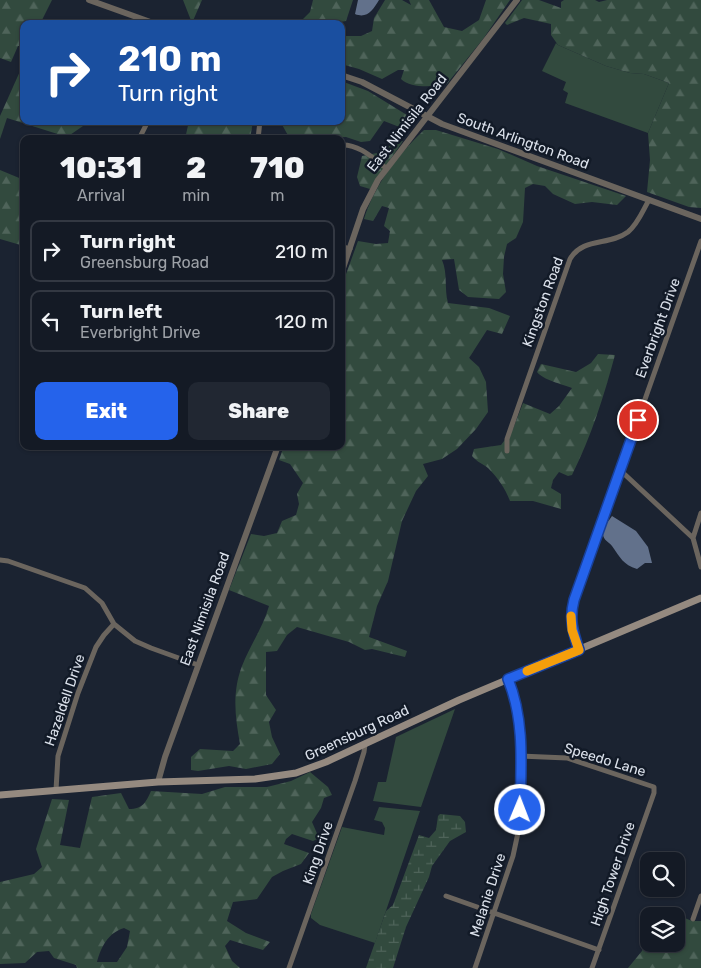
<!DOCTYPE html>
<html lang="en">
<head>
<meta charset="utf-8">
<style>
	:root { --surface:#141a25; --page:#212732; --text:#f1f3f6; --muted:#9da1a7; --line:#333842; --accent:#2563eb }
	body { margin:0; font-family:Rubik,sans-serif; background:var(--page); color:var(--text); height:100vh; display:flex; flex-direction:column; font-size:19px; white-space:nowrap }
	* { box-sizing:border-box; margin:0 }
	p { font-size:16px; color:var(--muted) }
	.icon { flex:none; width:28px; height:28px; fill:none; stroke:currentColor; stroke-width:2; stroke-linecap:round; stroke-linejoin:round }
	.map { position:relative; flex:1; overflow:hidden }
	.sheet { position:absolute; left:20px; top:135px; width:325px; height:315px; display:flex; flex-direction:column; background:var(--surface); border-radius:10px; box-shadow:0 1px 4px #0004,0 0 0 1px var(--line) }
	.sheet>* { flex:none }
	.hud { position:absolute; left:20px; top:20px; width:325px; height:105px; border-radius:10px; box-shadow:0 1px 4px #0004,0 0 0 1px var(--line); background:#1a4fa0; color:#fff; overflow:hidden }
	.controls { position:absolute; left:640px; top:852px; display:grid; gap:10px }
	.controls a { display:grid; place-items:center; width:45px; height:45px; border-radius:10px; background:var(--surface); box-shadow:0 1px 4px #0004,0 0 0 1px var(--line); font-size:25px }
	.pin { position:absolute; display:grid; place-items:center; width:42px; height:42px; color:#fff; margin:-21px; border:2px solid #fff; border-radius:50%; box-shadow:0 1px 5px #0007 }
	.me { position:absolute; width:55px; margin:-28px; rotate:1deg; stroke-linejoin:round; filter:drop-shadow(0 0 4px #0008) }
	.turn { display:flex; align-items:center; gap:18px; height:105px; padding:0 15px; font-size:22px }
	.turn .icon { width:65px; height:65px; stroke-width:2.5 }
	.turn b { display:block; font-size:35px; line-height:42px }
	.eta { display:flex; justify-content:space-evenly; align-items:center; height:85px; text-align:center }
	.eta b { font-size:30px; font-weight:800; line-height:35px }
	.action { display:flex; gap:10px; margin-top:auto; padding:10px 15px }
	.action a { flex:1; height:58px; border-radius:10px; background:var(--accent); color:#fff; font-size:20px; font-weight:800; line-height:58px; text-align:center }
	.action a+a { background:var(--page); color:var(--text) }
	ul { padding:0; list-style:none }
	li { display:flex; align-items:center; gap:15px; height:62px; margin:0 10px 8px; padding:0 5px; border:2px solid var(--line); border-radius:10px }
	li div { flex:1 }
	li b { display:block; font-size:19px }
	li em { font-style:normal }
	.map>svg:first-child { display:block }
</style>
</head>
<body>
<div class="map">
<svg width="701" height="968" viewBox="0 0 701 968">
	<defs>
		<pattern id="forest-firs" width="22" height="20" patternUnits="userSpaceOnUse" patternTransform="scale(1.25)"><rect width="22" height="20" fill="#324a3e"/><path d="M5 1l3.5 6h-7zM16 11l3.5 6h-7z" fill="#4f645a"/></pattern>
		<pattern id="wetland-marsh" width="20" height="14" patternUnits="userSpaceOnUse" patternTransform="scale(1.25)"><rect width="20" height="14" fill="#324a3e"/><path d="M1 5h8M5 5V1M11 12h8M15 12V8" fill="none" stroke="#4f645a"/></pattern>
	</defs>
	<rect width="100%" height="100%" fill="#1b2331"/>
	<path fill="#324a3e" d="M 556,43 L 558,45 L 606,66 L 630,73 L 644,74 L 669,83 L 648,133 L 565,103 L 568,93 L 563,90 L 566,82 L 542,71 Z
		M 455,709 L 421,807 L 373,801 L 378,782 L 386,782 L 396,737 Z
		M 379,807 L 420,811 L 375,943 L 320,925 L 311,918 L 311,914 L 342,827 L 384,835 L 385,828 L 382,822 L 374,820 Z"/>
	<path fill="url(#forest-firs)" fill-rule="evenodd" d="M 0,0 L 52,0 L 40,24 L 24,24 L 24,46 L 18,46 L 11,62 L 0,58 Z
		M 183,0 L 202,0 L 192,23 Z
		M 313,0 L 353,0 L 346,21 L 328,24 L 302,24 L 301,21 L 310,12 Z
		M 385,0 L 402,0 L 411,5 L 409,0 L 429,0 L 444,27 L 462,31 L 479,20 L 486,0 L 510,0 L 483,39 L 446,85 C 433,86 411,89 401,79 L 404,70 L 398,70 L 382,79 L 359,69 L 341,64 L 341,36 L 361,36 L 372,31 L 374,18 Z
		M 522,0 L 539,0 L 561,8 L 561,2 L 564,0 L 595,0 L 599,2 L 607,0 L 701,0 L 701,208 L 689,207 L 647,192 L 650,160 L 648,133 L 669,83 L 644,74 L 630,73 L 606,66 L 558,45 L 551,35 L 551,24 L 524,18 L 507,25 L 505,23 Z
		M 21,69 L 24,70 L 24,121 L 84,121 L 83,126 L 67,137 L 7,118 L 0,139 L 0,116 Z
		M 341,81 L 368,91 L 415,120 L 402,128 L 384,121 L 370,141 L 361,142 L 346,137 L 290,139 L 280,121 L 341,121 Z
		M 189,121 L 253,121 L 250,139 L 185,139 Z
		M 424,130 L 436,130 L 498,149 L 537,166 L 626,196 L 617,205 L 592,202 L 575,204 L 553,194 L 545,186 L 533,184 L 525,188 L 523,222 L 516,238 L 507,244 L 504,257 L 503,274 L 506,292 L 499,299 L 468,297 L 459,290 L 454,259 L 442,260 C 448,274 444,288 448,303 L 489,308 L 510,316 L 502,334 L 487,330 L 469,358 L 479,367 L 486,382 L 488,412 L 476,429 L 457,449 L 442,459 L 423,464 L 428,476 L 416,491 L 402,521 L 388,581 L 377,606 L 369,637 L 407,651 L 405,657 L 372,649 L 365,650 L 349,642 L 297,627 L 287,635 L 277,651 L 266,652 L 266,695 L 276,710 L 269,722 L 272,737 L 280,754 L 272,764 L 246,769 L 229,766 L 198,771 L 191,770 L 191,757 L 200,749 L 233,751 L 240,744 C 235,717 232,692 242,666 C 250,646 263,627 269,606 L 229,590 L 251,534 L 264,536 L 277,533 L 282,521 L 296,515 L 299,504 L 297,494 L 303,483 L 290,464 L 279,460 L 284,446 L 341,446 L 341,288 L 358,241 L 376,244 L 388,243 L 390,231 L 384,226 L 389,208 L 382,206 L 373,221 L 364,219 C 375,184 398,155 424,130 Z
		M 403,141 L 370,189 L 360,186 L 357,177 L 362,156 L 377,153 L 391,144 Z
		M 0,170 L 24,180 L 24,246 L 0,239 Z
		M 598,354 L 615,355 C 604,396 591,437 572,475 L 568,476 L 559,472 L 553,480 L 551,488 L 561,494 L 561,509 L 533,501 L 510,501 C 505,488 498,478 488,468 C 483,464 477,462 472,456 L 474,449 L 501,445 L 513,429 L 523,403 L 550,414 L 559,406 L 572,388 C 562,384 543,380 537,372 L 541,364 L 576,372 L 591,363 Z
		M 310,772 L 328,787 L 332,795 L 324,798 L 321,808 L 312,822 L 319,838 L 313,841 L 292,834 L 286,839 L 284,844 L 309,853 L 301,864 L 283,871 L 272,877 L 257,899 L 233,902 L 227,921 L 246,933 L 270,942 L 263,950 L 230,940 L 225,946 L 232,961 L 240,968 L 77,968 L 76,965 L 54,958 L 49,951 L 37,952 L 25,963 L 0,964 L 0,882 L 34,874 L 42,867 L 36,849 L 52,799 L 69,800 L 60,845 L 80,848 L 92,797 L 121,793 L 129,809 C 143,809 146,802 151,791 L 202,794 L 225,787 L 267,787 L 291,781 ZM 124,928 L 130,931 L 127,947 L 117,962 L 97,962 C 101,947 108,933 124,928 Z
		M 663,909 L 692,921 L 701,921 L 701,968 L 628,968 L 642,951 L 649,928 L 649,944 L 676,944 L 676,916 L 654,916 L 657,911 Z"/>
	<path fill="url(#wetland-marsh)" d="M 440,814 L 460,816 L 465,822 L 466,832 L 450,841 L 432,866 L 429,877 L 406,927 L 393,968 L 366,968 L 386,911 L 393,905 L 419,835 L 429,838 L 436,830 L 438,816 Z"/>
	<path fill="#62718b" d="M 358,0 L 379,0 C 373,10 367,19 355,14 Z
		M 612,516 L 636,531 L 648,547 L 652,563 L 645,563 L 637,569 C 623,565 620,557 612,546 C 609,542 603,540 603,534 C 602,527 609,521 612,516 Z"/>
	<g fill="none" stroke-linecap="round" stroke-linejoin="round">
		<path stroke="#6b655e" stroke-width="5" d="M 139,139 L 148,121
			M 258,139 L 260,121
			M 341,145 C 359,144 373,158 386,168
			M 341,246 L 350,249
			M 507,451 L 507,439 L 570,259 C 583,237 609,246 628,232 C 638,224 643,210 649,200
			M 620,470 L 693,538
			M 701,513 L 693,538 L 701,567
			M 0,560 L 8,561 L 85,588 L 102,603 L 114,624 L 135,641 L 151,648 L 198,665
			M 579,649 C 573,632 569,619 574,600 L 701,241
			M 520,756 L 567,758 L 654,787 L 654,793 L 592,968
			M 56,790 L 58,756 L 78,693 L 96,647 L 104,635 L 114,624
			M 446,896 L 599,950
			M 693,919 L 701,896
			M 289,968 L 355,781 L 364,752 L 365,744
			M 475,968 L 513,856 L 519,828 L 520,725 L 517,706 L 508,679"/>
		<path stroke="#6b655e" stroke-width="6" d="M 89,0 L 156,24
			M 341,75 L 362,82 L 442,124 L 701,219
			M 341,274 L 363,209 L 378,180 L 517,0
			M 158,782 L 165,757 L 278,446"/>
		<path stroke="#958a80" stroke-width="7" d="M 0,795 L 158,782 L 255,779 L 296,773 L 326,762 L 459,700 L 701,598"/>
	</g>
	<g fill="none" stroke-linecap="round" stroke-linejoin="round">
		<g stroke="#184099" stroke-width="12">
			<path id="route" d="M 520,810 C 521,766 525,721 508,679 L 579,650 C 573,632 569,619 574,600 L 638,420"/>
		</g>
		<use href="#route" stroke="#2563eb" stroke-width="9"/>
		<path stroke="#f59e0b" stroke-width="9" d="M 527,671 L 579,650 L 572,630 L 571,616"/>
	</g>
	<g text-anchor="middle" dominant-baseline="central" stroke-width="5" stroke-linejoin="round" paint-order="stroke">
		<g font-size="14" fill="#dce2ec" stroke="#121a27">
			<text transform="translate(407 123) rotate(-52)">East Nimisila Road</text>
			<text transform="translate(523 141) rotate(20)">South Arlington Road</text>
			<text transform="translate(543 302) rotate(-70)">Kingston Road</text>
			<text transform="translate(658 328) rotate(-70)">Everbright Drive</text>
			<text transform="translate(205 609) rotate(-70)">East Nimisila Road</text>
			<text transform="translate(65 700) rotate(-71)">Hazeldell Drive</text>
			<text transform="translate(357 733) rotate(-25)">Greensburg Road</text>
			<text transform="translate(605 760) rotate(17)">Speedo Lane</text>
			<text transform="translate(318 853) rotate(-71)">King Drive</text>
			<text transform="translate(613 874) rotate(-71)">High Tower Drive</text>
			<text transform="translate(488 895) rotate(-72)">Melanie Drive</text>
		</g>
	</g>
</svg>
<div class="controls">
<a><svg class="icon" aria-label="search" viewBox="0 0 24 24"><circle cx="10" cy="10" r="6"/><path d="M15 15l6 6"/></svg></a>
<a><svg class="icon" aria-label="layers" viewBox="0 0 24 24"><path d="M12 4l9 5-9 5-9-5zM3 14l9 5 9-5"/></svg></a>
</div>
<div class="pin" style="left:638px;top:420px;background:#d93025"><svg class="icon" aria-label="arrive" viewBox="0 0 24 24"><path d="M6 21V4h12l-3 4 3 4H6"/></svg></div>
<svg class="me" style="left:520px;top:810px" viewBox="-20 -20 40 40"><circle r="17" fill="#2563eb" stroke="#fff" stroke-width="3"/><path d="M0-11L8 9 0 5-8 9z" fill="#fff"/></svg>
<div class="hud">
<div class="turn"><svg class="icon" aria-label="right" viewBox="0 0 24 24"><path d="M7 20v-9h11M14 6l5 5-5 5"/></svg><div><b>210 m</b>Turn right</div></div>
</div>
<section class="sheet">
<div class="eta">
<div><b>10:31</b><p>Arrival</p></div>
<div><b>2</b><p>min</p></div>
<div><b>710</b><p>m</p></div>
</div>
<ul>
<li><svg class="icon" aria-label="right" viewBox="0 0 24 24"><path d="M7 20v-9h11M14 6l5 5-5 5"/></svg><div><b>Turn right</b><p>Greensburg Road</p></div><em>210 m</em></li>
<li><svg class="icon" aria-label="left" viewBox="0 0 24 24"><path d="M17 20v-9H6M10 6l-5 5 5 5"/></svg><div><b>Turn left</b><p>Everbright Drive</p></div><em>120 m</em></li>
</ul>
<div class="action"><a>Exit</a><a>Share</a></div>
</section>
</div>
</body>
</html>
